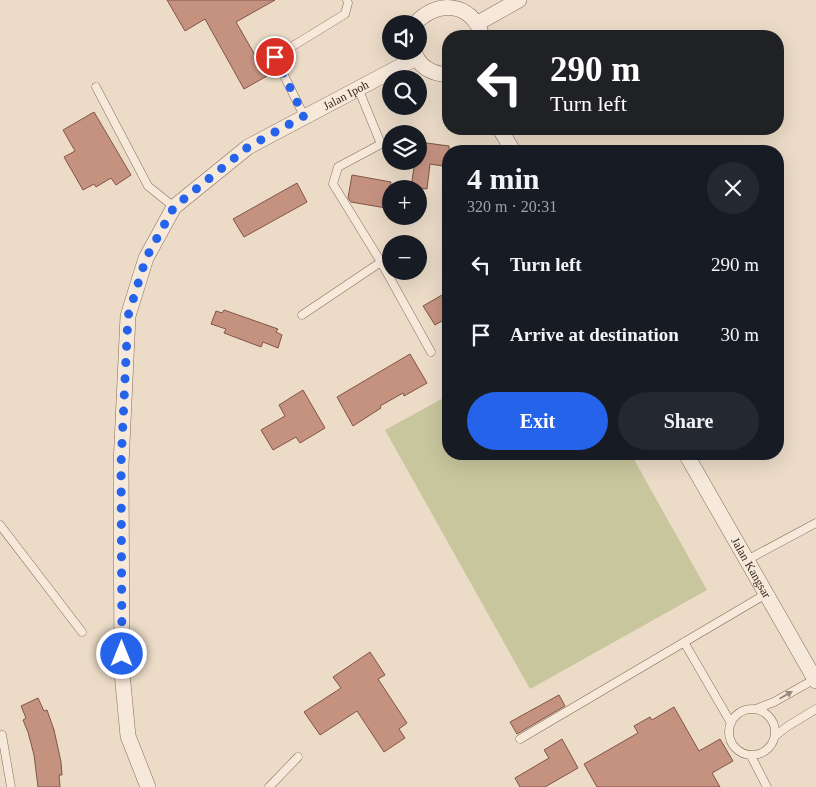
<!DOCTYPE html>
<html lang="en">
<head>
<meta charset="utf-8">
<style>
	:root { --surface:#171b24; --page:#242831; --text:#f1f3f6; --muted:#9ea1a6; --accent:#2563eb }
	body { margin:0; font-family:Georgia,serif; background:var(--page); color:var(--text); height:100vh; display:flex; flex-direction:column; font-size:19px; white-space:nowrap }
	* { box-sizing:border-box; margin:0 }
	p { font-size:16px; color:var(--muted) }
	.icon { flex:none; width:28px; height:28px; fill:none; stroke:currentColor; stroke-width:2; stroke-linecap:round; stroke-linejoin:round }
	.map { position:relative; flex:1; overflow:hidden }
	.side { position:absolute; left:442px; top:145px; width:342px; height:315px; display:flex; flex-direction:column; background:var(--surface); border-radius:20px; box-shadow:0 5px 20px #0002 }
	.side>* { flex:none }
	.banner { position:absolute; left:442px; top:30px; width:342px; height:105px; border-radius:20px; box-shadow:0 5px 20px #0002; background:#202124; color:#fff; overflow:hidden }
	.controls { position:absolute; left:382px; top:15px; display:grid; gap:10px }
	.controls a { display:grid; place-items:center; width:45px; height:45px; border-radius:50%; background:var(--surface); box-shadow:0 5px 20px #0002; font-size:25px }
	.pin { position:absolute; display:grid; place-items:center; width:42px; height:42px; color:#fff; margin:-21px; border:2px solid #fff; border-radius:50%; box-shadow:0 1px 5px #0007 }
	.me { position:absolute; width:55px; margin:-28px; rotate:0deg; stroke-linejoin:round; filter:drop-shadow(0 0 4px #0008) }
	.turn { display:flex; align-items:center; gap:18px; height:105px; padding:0 25px; font-size:22px }
	.turn .icon { width:65px; height:65px; stroke-width:2.5 }
	.turn b { display:block; font-size:35px; line-height:42px }
	.round { display:grid; place-items:center; flex:none; width:52px; height:52px; border-radius:26px; background:var(--page) }
	.head { display:flex; align-items:center; justify-content:space-between; height:85px; padding:0 25px }
	h1 { font-size:30px; font-weight:700; line-height:38px }
	.button { display:flex; gap:10px; margin-top:auto; padding:10px 25px }
	.button a { flex:1; height:58px; border-radius:30px; background:var(--accent); color:#fff; font-size:20px; font-weight:700; line-height:58px; text-align:center }
	.button a+a { background:var(--page); color:var(--text) }
	ul { padding:0; list-style:none }
	li { display:flex; align-items:center; gap:15px; height:70px; padding:0 25px }
	li div { flex:1 }
	li b { display:block; font-size:19px }
	li em { font-style:normal }
	.map>svg:first-child { display:block }
</style>
</head>
<body>
<div class="map">
<svg width="816" height="787" viewBox="0 0 816 787">
	<rect width="100%" height="100%" fill="#ebdbc7"/>
	<path fill="#c8c69c" d="M 449,395 L 449,454 L 631,454 L 707,590 L 530,689 L 385,430 Z"/>
	<path fill="#c59280" stroke="#825446" d="M 167,0 L 275,0 L 236,22 L 267,76 L 244,89 L 205,19 L 185,31 Z
		M 94,112 L 131,175 L 116,185 L 111,178 L 96,187 L 94,184 L 83,190 L 64,157 L 75,151 L 63,130 Z
		M 419,142 L 449,146 L 449,167 L 430,164 L 427,189 L 411,187 L 415,161 L 419,161 Z
		M 352,175 L 391,182 L 386,208 L 351,202 L 348,198 Z
		M 297,183 L 307,202 L 244,237 L 233,219 Z
		M 449,291 L 449,317 L 435,325 L 423,306 Z
		M 224,310 L 278,329 L 276,332 L 282,335 L 278,348 L 263,342 L 261,347 L 224,333 L 226,329 L 211,324 L 216,311 L 222,313 Z
		M 410,354 L 427,383 L 404,396 L 403,393 L 380,406 L 381,408 L 353,426 L 337,397 Z
		M 303,390 L 325,428 L 300,443 L 296,437 L 273,450 L 261,430 L 285,416 L 279,405 Z
		M 370,652 L 385,675 L 378,679 L 407,723 L 399,729 L 405,738 L 384,752 L 357,711 L 320,735 L 304,712 L 341,688 L 333,677 Z
		M 559,695 L 565,706 L 517,734 L 510,722 Z
		M 38,698 L 44,711 L 47,710 L 54,730 L 61,762 L 62,775 L 59,775 L 60,787 L 38,787 L 34,755 L 28,732 L 23,720 L 26,718 L 21,706 Z
		M 674,707 L 699,751 L 720,739 L 733,761 L 712,773 L 720,787 L 597,787 L 584,764 L 638,733 L 634,726 L 650,717 L 652,720 Z
		M 562,739 L 578,768 L 545,787 L 520,787 L 515,778 L 549,758 L 544,750 Z"/>
	<g fill="none" stroke-linecap="round" stroke-linejoin="round">
		<g stroke="#856d5e" stroke-width="9">
			<path id="lane" d="M 96,87 L 148,186 L 174,207
				M 358,88 L 381,144 L 338,167 L 333,184 L 381,262 L 431,352
				M 304,116 L 275,57 L 345,14 L 348,3 L 347,0
				M 302,315 L 381,262
				M 0,525 L 82,632
				M 747,560 L 816,523
				M 684,642 L 731,723
				M729 732a23 23 0 1 1 46 0a23 23 0 1 1-46 0Z
				M 756,709 L 774,702 L 815,679
				M 2,735 L 11,787
				M 775,736 L 788,726 L 816,709
				M 520,739 L 766,594
				M 751,756 L 767,787
				M 269,787 L 298,757"/>
		</g>
		<g stroke="#856d5e" stroke-width="16">
			<g id="street">
				<path d="M 478,23 L 519,0"/>
				<path d="M 415,24 C 435,0 472,1 482,36"/>
				<path d="M 414,51 C 419,68 433,74 449,75"/>
				<path d="M 500,129 L 513,151"/>
				<path id="s1" d="M 686,454 L 816,681"/>
				<path id="s2" d="M 148,787 L 128,736 L 122,673 L 121,465 L 128,316 L 146,258 L 174,207 L 248,147 L 416,58"/>
			</g>
		</g>
		<use href="#lane" stroke="#f6e9da" stroke-width="8"/>
		<use href="#street" stroke="#f6e9da" stroke-width="15"/>
	</g>
	<defs><path id="oneway-solid" d="M-6-.8H1V-3.2L6.5 0L1 3.2V.8H-6Z" transform="scale(1.25)"/></defs>
	<use fill="#96887d" href="#oneway-solid" transform="translate(786 695) rotate(-30)"/>
	<g fill="none" stroke-linecap="round" stroke-linejoin="round">
		<path stroke="#2563eb" stroke-width="9" stroke-dasharray="0 16.2" d="M 122,654 L 121,464 L 128,316 L 146,258 L 174,207 L 248,147 L 304,116 L 275,57"/>
	</g>
	<g text-anchor="middle" dominant-baseline="central" stroke-width="4" stroke-linejoin="round" paint-order="stroke">
		<g font-size="12" fill="#362820" stroke="#f3e6d6">
			<text stroke="none"><textPath href="#s2" startOffset="800">Jalan Ipoh</textPath></text>
			<text stroke="none"><textPath href="#s1" startOffset="131">Jalan Kangsar</textPath></text>
		</g>
	</g>
</svg>
<div class="controls">
<a><svg class="icon" aria-label="sound" viewBox="0 0 24 24"><path d="M4 9h4l5-4v14l-5-4H4zM17 9q2 3 0 6"/></svg></a>
<a><svg class="icon" aria-label="search" viewBox="0 0 24 24"><circle cx="10" cy="10" r="6"/><path d="M15 15l6 6"/></svg></a>
<a><svg class="icon" aria-label="layers" viewBox="0 0 24 24"><path d="M12 4l9 5-9 5-9-5zM3 14l9 5 9-5"/></svg></a>
<a>+</a>
<a>−</a>
</div>
<div class="pin" style="left:275px;top:57px;background:#d93025"><svg class="icon" aria-label="arrive" viewBox="0 0 24 24"><path d="M6 21V4h12l-3 4 3 4H6"/></svg></div>
<svg class="me" style="left:122px;top:654px" viewBox="-20 -20 40 40"><circle r="17" fill="#2563eb" stroke="#fff" stroke-width="3"/><path d="M0-11L8 9 0 5-8 9z" fill="#fff"/></svg>
<div class="banner">
<div class="turn"><svg class="icon" aria-label="left" viewBox="0 0 24 24"><path d="M17 20v-9H6M10 6l-5 5 5 5"/></svg><div><b>290 m</b>Turn left</div></div>
</div>
<section class="side">
<div class="head"><div><h1>4 min</h1><p>320 m · 20:31</p></div><a class="round"><svg class="icon" aria-label="close" viewBox="0 0 24 24"><path d="M6 6l12 12M18 6L6 18"/></svg></a></div>
<ul>
<li><svg class="icon" aria-label="left" viewBox="0 0 24 24"><path d="M17 20v-9H6M10 6l-5 5 5 5"/></svg><div><b>Turn left</b></div><em>290 m</em></li>
<li><svg class="icon" aria-label="arrive" viewBox="0 0 24 24"><path d="M6 21V4h12l-3 4 3 4H6"/></svg><div><b>Arrive at destination</b></div><em>30 m</em></li>
</ul>
<div class="button"><a>Exit</a><a>Share</a></div>
</section>
</div>
</body>
</html>
